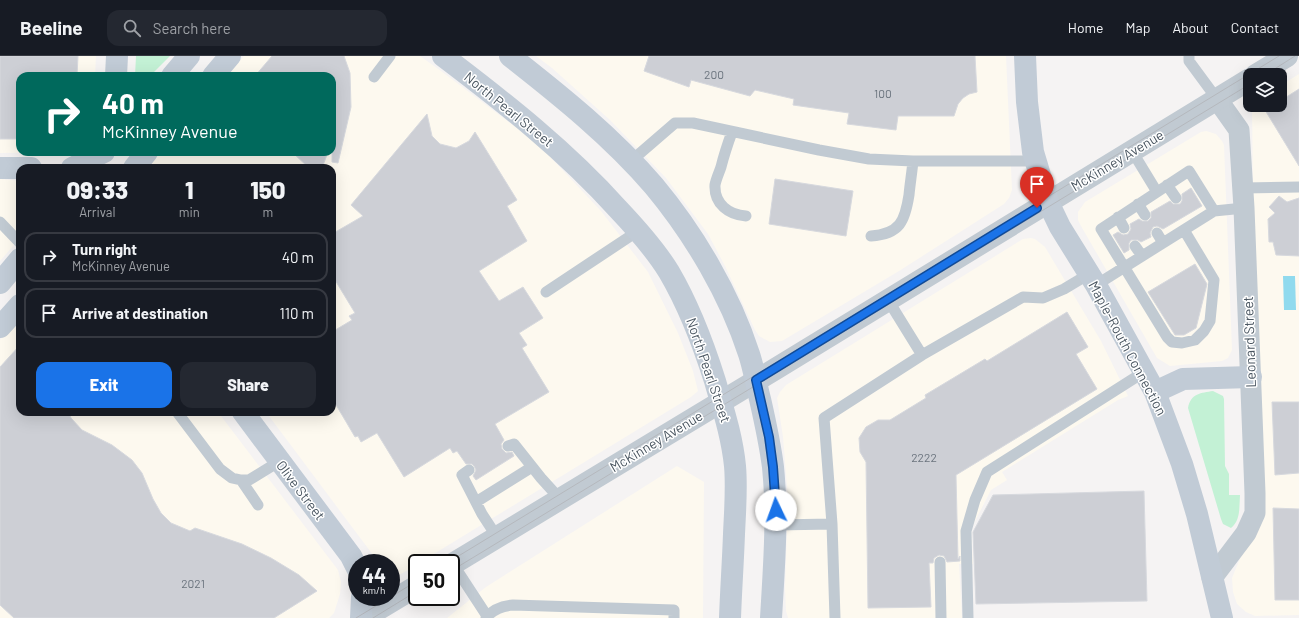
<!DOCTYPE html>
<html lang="en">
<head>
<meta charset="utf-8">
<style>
	:root { --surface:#171b24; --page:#242831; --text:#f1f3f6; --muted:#9ea1a6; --line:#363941; --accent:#1a73e8 }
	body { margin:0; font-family:Barlow,sans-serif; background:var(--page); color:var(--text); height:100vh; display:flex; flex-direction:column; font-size:15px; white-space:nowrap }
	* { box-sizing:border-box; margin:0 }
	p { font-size:13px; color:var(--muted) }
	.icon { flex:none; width:22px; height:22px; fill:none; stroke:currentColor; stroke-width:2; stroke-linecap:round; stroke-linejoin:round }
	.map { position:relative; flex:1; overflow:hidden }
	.drawer { position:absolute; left:16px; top:108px; width:320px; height:252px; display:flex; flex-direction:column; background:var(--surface); border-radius:12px; box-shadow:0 4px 16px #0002 }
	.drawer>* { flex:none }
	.guide { position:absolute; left:16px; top:16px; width:320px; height:84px; border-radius:12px; box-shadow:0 4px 16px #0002; background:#00695c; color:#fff; overflow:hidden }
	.controls { position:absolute; left:1243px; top:12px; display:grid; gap:8px }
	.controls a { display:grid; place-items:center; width:44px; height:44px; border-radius:8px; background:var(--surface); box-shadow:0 4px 16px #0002; font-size:20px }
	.speed { position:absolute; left:348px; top:498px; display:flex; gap:8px; font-size:20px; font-weight:700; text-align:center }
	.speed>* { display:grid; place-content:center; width:52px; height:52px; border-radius:50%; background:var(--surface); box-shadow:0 4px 16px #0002; line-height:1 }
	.speed small { font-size:10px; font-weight:400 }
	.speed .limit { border:2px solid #111; border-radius:6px; background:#fff; color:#111 }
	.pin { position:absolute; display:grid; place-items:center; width:34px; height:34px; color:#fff; margin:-41px -17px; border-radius:50% 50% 50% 0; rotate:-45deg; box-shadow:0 0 4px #0007 }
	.pin .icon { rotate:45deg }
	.me { position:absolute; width:44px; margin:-22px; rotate:357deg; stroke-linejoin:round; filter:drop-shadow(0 0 3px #0008) }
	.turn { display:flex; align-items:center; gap:14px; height:84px; padding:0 20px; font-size:18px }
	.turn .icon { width:52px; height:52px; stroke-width:2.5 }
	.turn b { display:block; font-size:28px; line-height:34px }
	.eta { display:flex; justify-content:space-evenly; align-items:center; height:68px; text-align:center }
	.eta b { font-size:24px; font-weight:800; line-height:28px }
	.primary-button { display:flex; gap:8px; margin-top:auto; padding:8px 20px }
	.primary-button a { flex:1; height:46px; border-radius:12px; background:var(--accent); color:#fff; font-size:16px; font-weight:800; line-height:46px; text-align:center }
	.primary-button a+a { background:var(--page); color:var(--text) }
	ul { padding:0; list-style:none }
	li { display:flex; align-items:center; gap:12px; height:50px; margin:0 8px 6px; padding:0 12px; border:2px solid var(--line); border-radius:12px }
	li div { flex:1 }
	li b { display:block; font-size:15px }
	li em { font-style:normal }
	header { display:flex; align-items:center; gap:24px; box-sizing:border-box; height:56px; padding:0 20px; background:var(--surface); border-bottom:1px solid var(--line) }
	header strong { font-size:19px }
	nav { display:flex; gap:22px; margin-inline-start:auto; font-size:14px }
	.search { width:280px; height:36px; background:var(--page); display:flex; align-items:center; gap:10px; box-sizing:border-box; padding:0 14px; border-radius:12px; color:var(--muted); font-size:15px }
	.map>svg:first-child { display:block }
</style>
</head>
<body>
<header>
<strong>Beeline</strong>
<div class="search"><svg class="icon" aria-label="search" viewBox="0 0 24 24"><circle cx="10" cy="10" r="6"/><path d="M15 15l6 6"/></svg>Search here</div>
<nav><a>Home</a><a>Map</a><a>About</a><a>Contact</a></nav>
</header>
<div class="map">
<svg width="1299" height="562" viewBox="0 0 1299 562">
	<rect width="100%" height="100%" fill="#f5f3f3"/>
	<path fill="#fdf9ef" d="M 0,0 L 96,0 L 95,20 L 20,20 L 20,96 L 70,96 L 0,97 Z
		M 244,0 L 420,0 L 441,15 L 538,88 L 601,155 L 648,216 L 678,277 L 693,315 L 698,335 L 691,341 L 419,507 L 417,507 L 417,509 L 399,519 L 391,519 L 391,507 L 379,507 L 266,356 L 332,356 L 332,112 L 148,112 L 161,96 L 332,96 L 332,20 L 227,20 Z
		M 536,0 L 1006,0 L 1012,134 L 1009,142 L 1004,148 L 899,215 L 782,285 L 770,286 L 759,280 L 755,274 L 725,210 L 708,178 L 666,122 L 610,64 L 552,12 Z
		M 1299,18 L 1299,559 L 1255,560 L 1246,556 L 1237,548 L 1233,536 L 1232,522 L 1236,512 L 1248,485 L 1253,140 L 1252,50 L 1253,49 L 1280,49 L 1280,30 Z
		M 1206,75 L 1216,78 L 1222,85 L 1224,89 L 1232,294 L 1228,302 L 1222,305 L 1170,310 L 1157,302 L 1081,170 L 1078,164 L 1078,156 L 1085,146 L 1201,76 Z
		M 0,123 L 20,125 L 20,182 L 0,205 Z
		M 1031,182 L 1035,183 L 1045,191 L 1101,285 L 1128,340 L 1118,344 L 1002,416 L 1007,424 L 991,434 L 971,473 L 973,508 L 959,508 L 962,562 L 788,562 L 786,555 L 785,532 L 788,443 L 783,381 L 777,342 L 780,336 L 786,329 L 1023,183 Z
		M 20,260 L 20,356 L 218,356 L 338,514 L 341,526 L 340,538 L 334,557 L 329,562 L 0,562 L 0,284 Z
		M 677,410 L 704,426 L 703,562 L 447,562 L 486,531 Z"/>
	<path fill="#c3f1d5" d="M 136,0 L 170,0 L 150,20 L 135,20 Z
		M 1213,335 L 1223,340 L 1224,343 L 1225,410 L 1229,418 L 1229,439 L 1240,439 C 1239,451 1241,464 1231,472 L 1223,468 L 1221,463 L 1188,352 C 1191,337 1201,337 1213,335 Z"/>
	<path fill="#90daee" d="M 1283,220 L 1295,220 L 1296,254 L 1284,254 Z"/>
	<path fill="#cdcfd5" stroke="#d7d9de" d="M 0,0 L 78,0 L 77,20 L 20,20 L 20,83 L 0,83 Z
		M 272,0 L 344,0 L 350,17 L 351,51 L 338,107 L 332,106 L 332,20 L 255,20 Z
		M 649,0 L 975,0 L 977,36 L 969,38 L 963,42 L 958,48 L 954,60 L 898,60 L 896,74 L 847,68 L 849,57 L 793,49 L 794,43 L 755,34 L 750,40 L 691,24 L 689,31 L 644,15 Z
		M 1299,33 L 1299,110 L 1265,54 L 1274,49 L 1280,49 L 1280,45 Z
		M 427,58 L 432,80 L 440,88 L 456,92 L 469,85 L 475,76 L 517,144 L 507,150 L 527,185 L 479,215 L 499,245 L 523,231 L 543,262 L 519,277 L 527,289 L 522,292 L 549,336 L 495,368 L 504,384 L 501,388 L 502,393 L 506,397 L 512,396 L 514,400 L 476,424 L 473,420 L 476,414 L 474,410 L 472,408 L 466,408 L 457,395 L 453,397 L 450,392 L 404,421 L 377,377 L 361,386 L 358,380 L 355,381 L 332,342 L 332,276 L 352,264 L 349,260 L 355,257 L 332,219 L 332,178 L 363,160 L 351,149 Z
		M 292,96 L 328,96 L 322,112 L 309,112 Z
		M 775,123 L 853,135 L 846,180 L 769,168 Z
		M 1191,132 L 1202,150 L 1163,173 L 1157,170 L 1153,171 L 1150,177 L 1151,181 L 1141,186 L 1138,184 L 1131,184 L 1129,187 L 1129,194 L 1124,197 L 1113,179 L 1118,176 L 1123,179 L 1128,178 L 1131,173 L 1130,168 L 1139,163 L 1142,165 L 1148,165 L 1151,162 L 1151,156 L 1170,145 L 1173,148 L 1180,148 L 1182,145 L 1182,138 Z
		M 1279,140 L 1287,146 L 1299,142 L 1299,200 L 1276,199 L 1273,186 L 1269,186 L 1268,163 L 1275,157 L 1269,151 Z
		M 1195,208 L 1207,228 L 1196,272 L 1184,279 L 1175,279 L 1148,236 Z
		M 1067,256 L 1088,291 L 1076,298 L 1097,333 L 956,419 L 958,503 L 960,500 L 960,505 L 947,506 L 944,500 L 939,499 L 934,502 L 933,507 L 929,507 L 931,551 L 868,552 L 866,406 L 860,396 L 859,382 L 866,371 L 878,364 L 890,364 L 926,342 L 925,339 L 985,303 L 987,305 Z
		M 20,289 L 20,356 L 68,356 L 71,362 L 82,374 L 112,389 L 132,404 L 142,417 L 153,443 L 161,457 L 171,467 L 190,475 L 195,472 L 242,488 L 271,502 L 299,519 L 317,535 L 274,562 L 14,562 L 0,549 L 0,311 Z
		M 1272,346 L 1299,346 L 1299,417 L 1275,419 Z
		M 1144,435 L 1147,545 L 976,548 L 973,476 L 993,439 Z
		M 1273,452 L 1299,453 L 1299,544 L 1275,544 Z"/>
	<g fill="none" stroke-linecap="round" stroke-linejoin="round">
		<path stroke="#c1cad2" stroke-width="11" d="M 1189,0 L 1189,5 L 1217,43
			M 374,21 L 390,0
			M 732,76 C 728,87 724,99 721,111 C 719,117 716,123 715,129 C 714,148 729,159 746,160
			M 1132,95 L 1157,136
			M 631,105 L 675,67 L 693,67 L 819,94 L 869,103 L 913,105 L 1035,105
			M 1167,129 L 1176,142
			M 1243,132 L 1299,131
			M 1138,148 L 1145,159
			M 1118,161 L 1124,172
			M 0,166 L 20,187
			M 1184,174 L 1214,224 L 1210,265 L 1204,275 L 1195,284 L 1182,287 L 1172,286 L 1167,281 L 1101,173 L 1189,115 L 1214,155
			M 1157,177 L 1163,187
			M 871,180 C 900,178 905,165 909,139 C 910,128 912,116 913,105
			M 1135,190 L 1142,200
			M 1096,229 L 1214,155 L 1244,152
			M 546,236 L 638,175
			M 888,244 L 922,299
			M 177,356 L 220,413 L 232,422 L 241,424 L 249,424 L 280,405
			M 508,390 L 514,388 L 541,422 L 560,443
			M 469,414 L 462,419 L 482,458 L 497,481
			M 241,424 L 258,449
			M 476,446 L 532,411
			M 776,469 L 832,468
			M 940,506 L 941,562
			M 453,508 L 487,560
			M 486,562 C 493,553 502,550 513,549 L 674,554 L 674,562
			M 835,562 L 832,468 L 824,362 L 922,299 L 1023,241 L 1043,242 L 1064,233 L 1089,218
			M 968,562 L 966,475 L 975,444 L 987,416 L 1144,316"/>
		<path stroke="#c1cad2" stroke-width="21" d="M 1212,522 L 1246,477 L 1255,457 L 1255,437 L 1244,152 L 1239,74 L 1217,43"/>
		<path stroke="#c1cad2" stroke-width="22" d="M 1256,19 L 1287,0
			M 451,509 L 777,312 L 1250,23
			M 364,562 L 417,530"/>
		<path stroke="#c1cbd6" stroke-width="22" d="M 443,0 C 505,47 566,95 618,153 C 636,172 655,193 669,216 C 689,250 703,287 715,325 C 723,353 732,380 735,410 C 737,432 735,455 734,478 C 733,506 731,534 730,562
			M 510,0 C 561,40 612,81 654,130 C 694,178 730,239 749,298 C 754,313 756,328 760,343 C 765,365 770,388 773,411 C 778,461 774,511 771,562
			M 1025,0 L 1027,46 L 1033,96 L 1048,146 L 1060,171 L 1096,229 L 1155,336 L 1182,408 L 1197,458 L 1222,562
			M 116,20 L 117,0
			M 172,20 L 189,0
			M 213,20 L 230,0
			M 0,112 L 31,112
			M 72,112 L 104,96
			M 134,112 L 147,96
			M 0,227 L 20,203
			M 0,271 L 20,249
			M 1155,336 L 1183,323 L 1251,321
			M 243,356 L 351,500 L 357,512
			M 361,562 L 362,541"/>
		<path stroke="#b5b8bd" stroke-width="1" d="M 1265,19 L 1295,0
			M 447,507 L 1279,0
			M 451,515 L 1250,28
			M 356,562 L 417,525
			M 373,562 L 417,535"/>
	</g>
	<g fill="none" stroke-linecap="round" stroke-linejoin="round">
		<g stroke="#114b97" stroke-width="10">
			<path id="route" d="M 776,454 L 773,411 L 769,381 L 756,324 L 1037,152"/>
		</g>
		<use href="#route" stroke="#1a73e8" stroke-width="7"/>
	</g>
	<g text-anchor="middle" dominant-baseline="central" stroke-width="3" stroke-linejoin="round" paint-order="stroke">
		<g font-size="12" fill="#6b747e">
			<text x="714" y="18">200</text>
			<text x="883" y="37">100</text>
			<text x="924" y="401">2222</text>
			<text x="193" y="527">2021</text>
		</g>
		<g font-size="14" fill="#4a5661" stroke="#fff">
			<text transform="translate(509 53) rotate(39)">North Pearl Street</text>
			<text transform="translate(1117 104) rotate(-31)">McKinney Avenue</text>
			<text transform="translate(1249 286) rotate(-92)">Leonard Street</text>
			<text transform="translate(1128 292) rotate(62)">Maple-Routh Connection</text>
			<text transform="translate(709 314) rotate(71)">North Pearl Street</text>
			<text transform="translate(656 385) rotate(-31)">McKinney Avenue</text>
			<text transform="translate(301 434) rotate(53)">Olive Street</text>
		</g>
	</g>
</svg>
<div class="controls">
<a><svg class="icon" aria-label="layers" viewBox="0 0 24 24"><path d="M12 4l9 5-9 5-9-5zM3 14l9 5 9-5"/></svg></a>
</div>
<div class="speed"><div>44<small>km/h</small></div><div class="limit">50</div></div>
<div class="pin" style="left:1037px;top:152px;background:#d93025"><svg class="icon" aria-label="arrive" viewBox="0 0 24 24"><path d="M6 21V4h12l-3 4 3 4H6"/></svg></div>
<svg class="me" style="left:776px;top:454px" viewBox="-20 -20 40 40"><circle r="19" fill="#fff"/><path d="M0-13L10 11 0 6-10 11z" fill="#1a73e8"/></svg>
<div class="guide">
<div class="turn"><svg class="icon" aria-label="right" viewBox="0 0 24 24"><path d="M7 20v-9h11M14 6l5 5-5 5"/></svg><div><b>40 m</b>McKinney Avenue</div></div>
</div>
<section class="drawer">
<div class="eta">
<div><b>09:33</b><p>Arrival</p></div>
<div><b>1</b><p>min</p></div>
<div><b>150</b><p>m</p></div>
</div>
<ul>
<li><svg class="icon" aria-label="right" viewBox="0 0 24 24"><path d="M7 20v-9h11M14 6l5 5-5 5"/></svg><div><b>Turn right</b><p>McKinney Avenue</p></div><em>40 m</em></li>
<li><svg class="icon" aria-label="arrive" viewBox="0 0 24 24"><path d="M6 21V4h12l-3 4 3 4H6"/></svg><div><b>Arrive at destination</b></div><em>110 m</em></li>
</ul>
<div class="primary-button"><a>Exit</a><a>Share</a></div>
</section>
</div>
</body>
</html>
